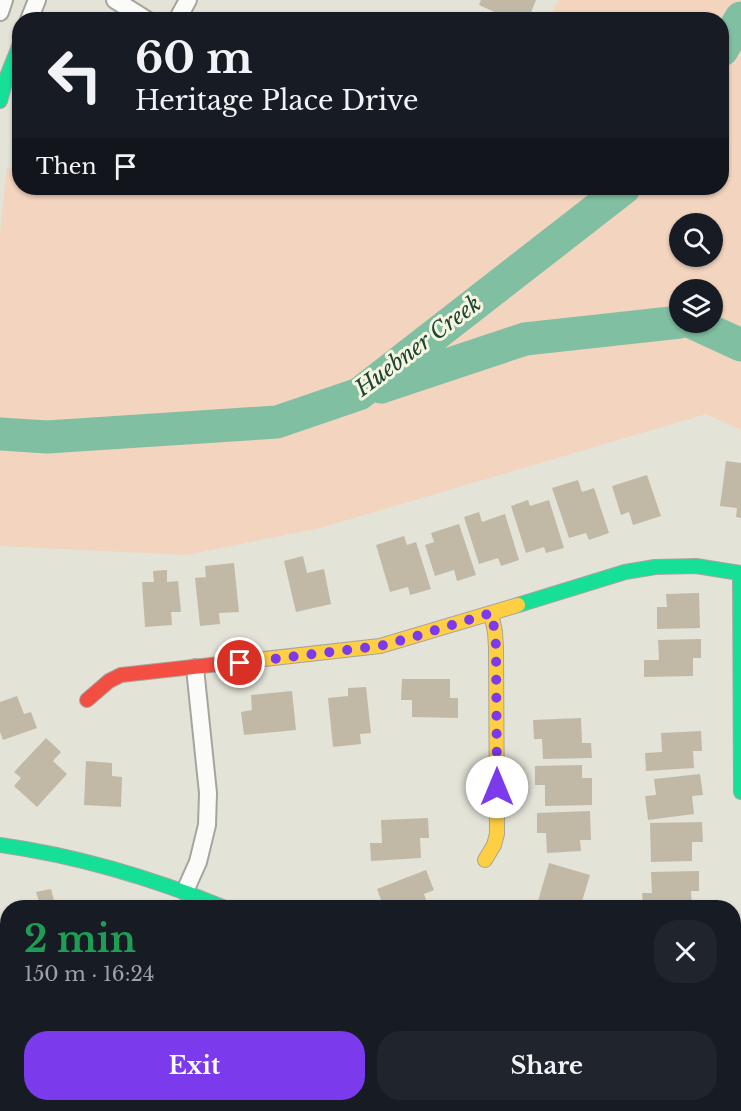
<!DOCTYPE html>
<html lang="en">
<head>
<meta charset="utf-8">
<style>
	:root { --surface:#171b24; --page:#20242c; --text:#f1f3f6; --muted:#9ea1a6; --accent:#7c3aed }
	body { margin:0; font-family:"Libre Baskerville",serif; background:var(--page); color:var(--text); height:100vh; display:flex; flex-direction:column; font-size:22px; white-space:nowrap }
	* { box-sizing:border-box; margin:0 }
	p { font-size:20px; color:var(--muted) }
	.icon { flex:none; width:33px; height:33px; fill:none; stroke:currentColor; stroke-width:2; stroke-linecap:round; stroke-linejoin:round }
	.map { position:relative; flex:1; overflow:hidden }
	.details { position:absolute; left:0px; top:900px; width:741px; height:212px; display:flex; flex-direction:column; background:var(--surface); border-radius:24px 24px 0 0; box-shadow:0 2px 4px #0004 }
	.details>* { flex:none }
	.top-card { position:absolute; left:12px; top:12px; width:717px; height:183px; border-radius:24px; box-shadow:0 2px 4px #0004; background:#171b24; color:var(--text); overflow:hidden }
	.buttons { position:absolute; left:669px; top:213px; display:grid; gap:12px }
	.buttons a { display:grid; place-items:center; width:54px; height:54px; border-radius:50%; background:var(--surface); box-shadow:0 2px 4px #0004; font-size:30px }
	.pin { position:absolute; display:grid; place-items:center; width:51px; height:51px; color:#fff; margin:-26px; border:3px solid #fff; border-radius:50%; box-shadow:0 2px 6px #0007 }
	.me { position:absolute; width:66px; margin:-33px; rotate:0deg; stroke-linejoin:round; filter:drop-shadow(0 0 4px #0008) }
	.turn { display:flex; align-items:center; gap:21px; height:126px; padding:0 24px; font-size:27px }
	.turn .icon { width:78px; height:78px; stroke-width:2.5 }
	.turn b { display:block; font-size:42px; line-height:51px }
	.then { display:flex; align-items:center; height:57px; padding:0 24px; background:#0003; gap:12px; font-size:22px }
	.round { display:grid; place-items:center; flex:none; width:63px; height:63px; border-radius:24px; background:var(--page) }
	.head { display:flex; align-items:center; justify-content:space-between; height:102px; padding:0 24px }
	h1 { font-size:36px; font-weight:700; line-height:45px; color:#1e9e55 }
	.primary-button { display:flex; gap:12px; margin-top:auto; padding:12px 24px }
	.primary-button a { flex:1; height:69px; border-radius:24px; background:var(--accent); color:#fff; font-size:24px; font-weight:700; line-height:69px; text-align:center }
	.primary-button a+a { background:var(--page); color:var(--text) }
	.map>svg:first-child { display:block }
</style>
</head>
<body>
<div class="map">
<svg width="741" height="1111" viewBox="0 0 741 1111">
	<rect width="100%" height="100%" fill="#e3e3d8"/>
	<path fill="#f2d4bf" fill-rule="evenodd" d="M 559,0 L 741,0 L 741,430 L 706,414 L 320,528 L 186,555 L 0,546 L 0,233 L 7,167 L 19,169 L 20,188 L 137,188 L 169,192 L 186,188 L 722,188 L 722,20 L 547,19 ZM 680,224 L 712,224 L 712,256 L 680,256 ZM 680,290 L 712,290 L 712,322 L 680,322 Z"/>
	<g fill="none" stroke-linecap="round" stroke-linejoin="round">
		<path stroke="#80bfa1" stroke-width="33" d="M 722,50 L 741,18
			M 691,322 L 741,345
			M 381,387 L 525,339 L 680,322
			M 0,434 L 47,437 L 277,422 L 359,394 L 624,188"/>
	</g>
	<path fill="#c1b9a5" d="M 481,0 L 536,0 L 528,20 L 512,20 L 479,5 Z
		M 726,461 L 741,463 L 741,518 L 736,517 L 737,508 L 720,506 Z
		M 647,475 L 661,516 L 633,525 L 629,512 L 621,515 L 612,486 Z
		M 578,480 L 582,492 L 594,488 L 609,533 L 589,540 L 586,533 L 569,538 L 552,488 Z
		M 528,500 L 530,506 L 549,500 L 564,548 L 546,553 L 544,547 L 526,553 L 511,506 Z
		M 479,512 L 482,522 L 505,514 L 519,560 L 501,566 L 498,558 L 479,564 L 464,517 Z
		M 459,524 L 476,575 L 457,581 L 454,570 L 435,576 L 425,545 L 434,542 L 431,533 Z
		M 404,536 L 407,545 L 416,542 L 431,589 L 410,595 L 408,587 L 390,592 L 376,545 Z
		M 303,556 L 307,573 L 324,569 L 331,604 L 296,612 L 284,561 Z
		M 234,563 L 239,612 L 219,613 L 220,624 L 200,626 L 195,578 L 206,577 L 205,566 Z
		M 167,570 L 167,582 L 178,581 L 181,612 L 171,612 L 172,625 L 145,627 L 142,582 L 154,582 L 153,571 Z
		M 699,593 L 700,628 L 657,629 L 657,607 L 667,607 L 666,594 Z
		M 701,639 L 701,658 L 693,658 L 693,676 L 644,677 L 644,660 L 659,660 L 658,640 Z
		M 402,679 L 450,679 L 450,698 L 458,698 L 458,718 L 412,717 L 412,700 L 401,700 Z
		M 366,687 L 371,733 L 360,734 L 361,744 L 333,747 L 328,698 L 348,696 L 348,688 Z
		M 292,691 L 296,730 L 244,735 L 241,712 L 252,710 L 251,695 Z
		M 17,696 L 24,714 L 31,712 L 37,728 L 3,740 L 0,732 L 0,702 Z
		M 581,718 L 582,743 L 591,743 L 592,758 L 543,759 L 542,739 L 534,739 L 533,720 Z
		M 701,731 L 702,751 L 693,751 L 694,768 L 646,771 L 645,753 L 662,752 L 661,733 Z
		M 46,738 L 61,752 L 53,761 L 67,774 L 37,807 L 14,786 L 21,778 L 14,772 Z
		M 86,761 L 112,763 L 112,776 L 122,777 L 121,807 L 84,805 Z
		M 582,765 L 582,778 L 592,778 L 592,805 L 545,806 L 545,785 L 535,785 L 535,766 Z
		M 700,774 L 703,795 L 692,796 L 694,814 L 648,820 L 645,796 L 656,795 L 654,779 Z
		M 590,811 L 591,840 L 580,840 L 581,851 L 547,853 L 546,833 L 537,833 L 537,813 Z
		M 428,818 L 429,838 L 420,838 L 421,858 L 371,861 L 370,843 L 382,843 L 381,820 Z
		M 702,822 L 703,842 L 692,842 L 692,861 L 651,862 L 650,823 Z
		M 549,863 L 590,875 L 580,908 L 561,908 L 538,901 Z
		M 426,870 L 434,890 L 424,894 L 429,908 L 384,908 L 377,889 Z
		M 699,871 L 699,891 L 691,891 L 692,908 L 643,908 L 642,893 L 652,893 L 651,872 Z
		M 51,889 L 56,908 L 35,908 L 40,905 L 36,892 Z
		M 0,941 L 8,947 L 8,954 L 0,963 Z
		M 741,959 L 741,1002 L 738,1009 L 734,1007 L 734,964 L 738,966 Z
		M 137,1104 L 144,1104 L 154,1110 L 158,1104 L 159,1104 L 170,1111 L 133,1111 Z
		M 392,1104 L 436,1104 L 433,1111 L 400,1111 L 391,1107 Z
		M 444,1104 L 478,1104 L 484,1107 L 482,1111 L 441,1111 Z
		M 544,1104 L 585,1104 L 582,1111 L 542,1111 Z
		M 593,1104 L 611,1104 L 607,1111 L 590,1111 Z"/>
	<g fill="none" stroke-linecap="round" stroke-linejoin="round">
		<g stroke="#a5a59d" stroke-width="20">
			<path id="street" d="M 115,0 L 147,20
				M 0,12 L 4,0
				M 29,20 L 37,0
				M 177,20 L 188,0
				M 185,891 L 198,862 L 207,825 L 208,793 L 195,668
				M 734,1068 L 741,1069
				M 234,1104 L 248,1111
				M 301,1111 L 304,1104"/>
		</g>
		<g stroke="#a5a59d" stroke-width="16">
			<path id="fast" d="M 0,101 L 6,79 L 20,44
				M 518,605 L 625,572 L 655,567 L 696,566 L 740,573 L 741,792
				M 0,845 C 78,856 152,878 225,908"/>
		</g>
		<g stroke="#a5a59d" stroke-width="16">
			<path id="slow" d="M 220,664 L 380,646 L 518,605
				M 485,860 L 494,845 L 497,834 L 496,647 L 495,632 L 491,613"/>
		</g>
		<g stroke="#a5a59d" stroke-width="16">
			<path id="jam" d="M 87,700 L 109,681 L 121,675 L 220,664"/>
		</g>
		<use href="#street" stroke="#fbfbf9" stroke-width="16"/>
		<use href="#fast" stroke="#16e098" stroke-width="14"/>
		<use href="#slow" stroke="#ffcf43" stroke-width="14"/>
		<use href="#jam" stroke="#f24e42" stroke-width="14"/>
	</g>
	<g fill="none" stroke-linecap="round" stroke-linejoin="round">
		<path stroke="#7c3aed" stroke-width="10" stroke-dasharray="0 18" d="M 240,663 L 380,646 L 410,638 L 491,613 L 495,632 L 496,647 L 497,787"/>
	</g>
	<g text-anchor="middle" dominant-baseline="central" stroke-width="6" stroke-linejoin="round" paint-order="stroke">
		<g font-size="22" font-style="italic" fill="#1d4433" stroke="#f6f5e0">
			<text transform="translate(418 346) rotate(-37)">Huebner Creek</text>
		</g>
	</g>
</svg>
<div class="buttons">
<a><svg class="icon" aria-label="search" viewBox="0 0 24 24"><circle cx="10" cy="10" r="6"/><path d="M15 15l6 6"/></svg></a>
<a><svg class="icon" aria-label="layers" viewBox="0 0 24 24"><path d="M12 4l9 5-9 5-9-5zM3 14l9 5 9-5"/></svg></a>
</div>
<div class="pin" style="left:240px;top:663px;background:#d93025"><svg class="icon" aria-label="arrive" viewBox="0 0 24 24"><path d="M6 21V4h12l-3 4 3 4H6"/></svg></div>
<svg class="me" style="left:497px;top:787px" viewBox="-20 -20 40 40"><circle r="19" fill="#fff"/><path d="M0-13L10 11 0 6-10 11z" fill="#7c3aed"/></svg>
<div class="top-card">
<div class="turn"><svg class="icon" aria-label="left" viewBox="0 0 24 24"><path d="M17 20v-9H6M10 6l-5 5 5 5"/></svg><div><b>60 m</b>Heritage Place Drive</div></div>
<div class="then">Then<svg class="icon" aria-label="arrive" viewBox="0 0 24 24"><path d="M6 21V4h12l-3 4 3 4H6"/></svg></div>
</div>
<section class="details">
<div class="head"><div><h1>2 min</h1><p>150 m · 16:24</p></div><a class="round"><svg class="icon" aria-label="close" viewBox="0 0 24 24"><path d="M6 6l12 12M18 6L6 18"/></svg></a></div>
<div class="primary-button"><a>Exit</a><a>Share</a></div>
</section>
</div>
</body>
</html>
